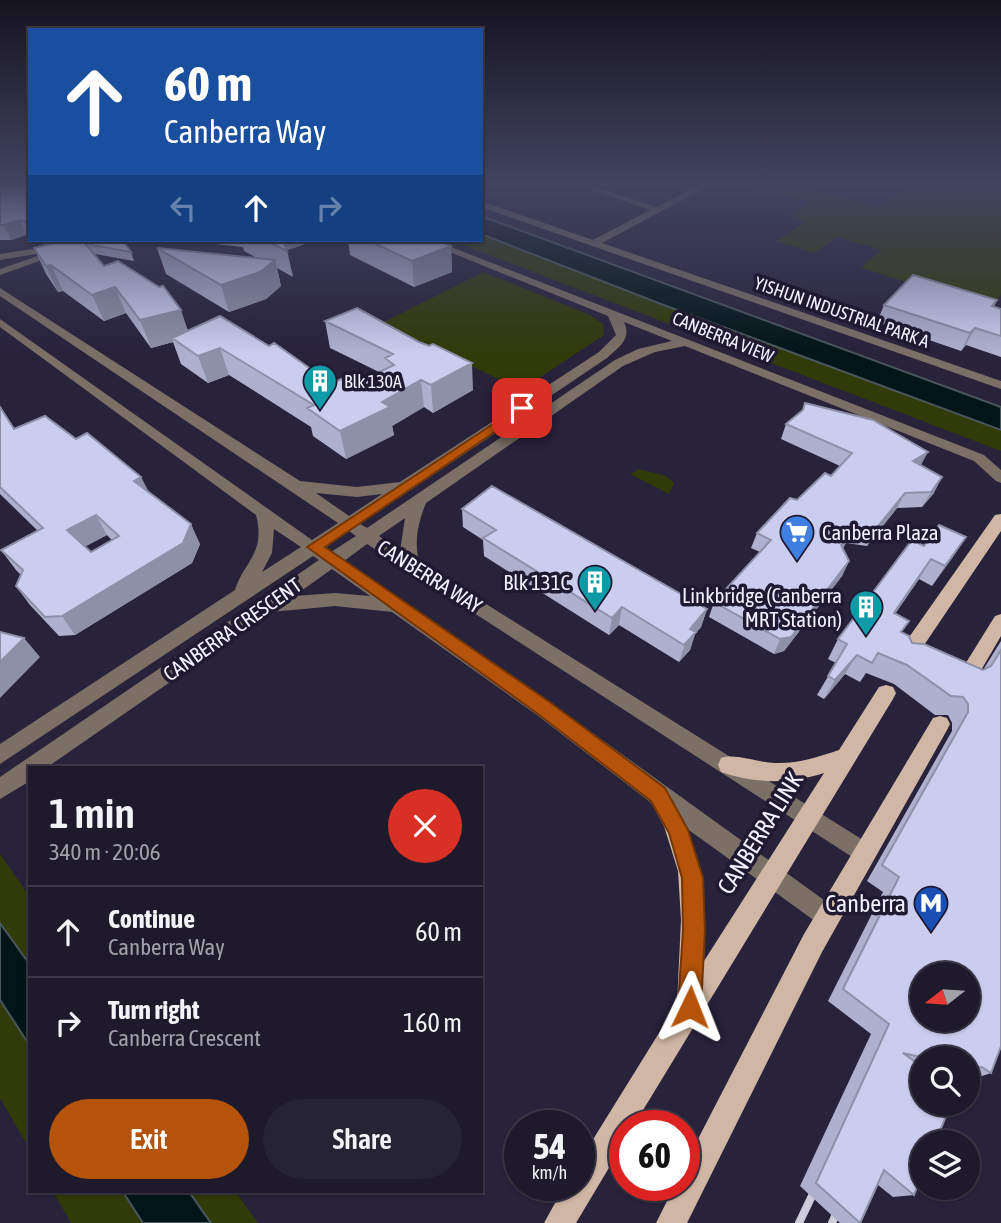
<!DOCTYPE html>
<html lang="en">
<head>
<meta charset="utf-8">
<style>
	:root { --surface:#1e1a2c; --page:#262334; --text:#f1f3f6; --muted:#a1a1a9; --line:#3c3848; --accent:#b45309 }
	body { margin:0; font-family:"Asap Condensed",sans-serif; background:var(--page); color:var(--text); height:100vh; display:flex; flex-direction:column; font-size:26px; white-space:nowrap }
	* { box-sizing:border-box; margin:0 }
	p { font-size:23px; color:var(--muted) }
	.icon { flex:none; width:38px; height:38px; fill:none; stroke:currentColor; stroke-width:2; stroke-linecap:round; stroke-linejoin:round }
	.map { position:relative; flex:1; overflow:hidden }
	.side { position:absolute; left:28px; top:766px; width:455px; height:427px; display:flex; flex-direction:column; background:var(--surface); border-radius:0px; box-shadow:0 2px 5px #0004,0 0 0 2px var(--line) }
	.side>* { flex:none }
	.hud { position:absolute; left:28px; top:28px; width:455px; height:214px; border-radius:0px; box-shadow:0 2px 5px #0004,0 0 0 2px var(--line); background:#1a4fa0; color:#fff; overflow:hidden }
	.needle { width:46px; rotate:253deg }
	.buttons { position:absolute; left:910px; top:962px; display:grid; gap:14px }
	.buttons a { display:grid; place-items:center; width:70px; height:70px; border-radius:50%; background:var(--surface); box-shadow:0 2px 5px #0004,0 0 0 2px var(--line); font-size:35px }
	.speed { position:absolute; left:504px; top:1110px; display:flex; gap:14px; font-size:35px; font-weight:700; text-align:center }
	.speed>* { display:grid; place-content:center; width:91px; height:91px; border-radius:50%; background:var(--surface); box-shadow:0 2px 5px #0004,0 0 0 2px var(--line); line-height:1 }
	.speed small { font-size:18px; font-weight:400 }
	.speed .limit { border:10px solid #d22; background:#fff; color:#111 }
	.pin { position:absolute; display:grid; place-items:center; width:60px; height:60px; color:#fff; margin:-30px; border-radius:14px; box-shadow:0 4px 10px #0006 }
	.me { position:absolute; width:77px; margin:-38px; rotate:2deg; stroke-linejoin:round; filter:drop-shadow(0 0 5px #0008) }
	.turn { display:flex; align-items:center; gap:24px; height:147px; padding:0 21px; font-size:32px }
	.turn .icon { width:91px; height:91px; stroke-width:2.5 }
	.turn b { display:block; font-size:49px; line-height:60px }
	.lanes { display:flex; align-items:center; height:66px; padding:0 21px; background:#0003; justify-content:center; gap:35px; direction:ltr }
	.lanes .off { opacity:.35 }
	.round { display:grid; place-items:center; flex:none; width:74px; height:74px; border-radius:37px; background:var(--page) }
	.overview { display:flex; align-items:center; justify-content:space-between; height:119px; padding:0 21px }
	h1 { font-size:42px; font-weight:600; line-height:52px }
	.primary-button { display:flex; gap:14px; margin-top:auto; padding:14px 21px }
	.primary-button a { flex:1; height:80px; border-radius:42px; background:var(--accent); color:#fff; font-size:28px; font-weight:600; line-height:80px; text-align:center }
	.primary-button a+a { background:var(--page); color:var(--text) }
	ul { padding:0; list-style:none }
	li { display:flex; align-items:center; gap:21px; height:91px; padding:0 21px; border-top:2px solid var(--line) }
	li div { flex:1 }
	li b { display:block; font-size:26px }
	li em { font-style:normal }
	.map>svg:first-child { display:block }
</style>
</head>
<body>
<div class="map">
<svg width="1001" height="1223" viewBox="0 0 1001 1223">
	<rect width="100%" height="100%" fill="#28223b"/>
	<path fill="#313a09" d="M 739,182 L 786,182 L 878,207 L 913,182 L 1001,182 L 1001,295 L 993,305 L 982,305 L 861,268 L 881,250 L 837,237 L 814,253 L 776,241 L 805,222 L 789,216 L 810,202 Z
		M 481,226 L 1001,416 L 1001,451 L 450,240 L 481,240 Z
		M 483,272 L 590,315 L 603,324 L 604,335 L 521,390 L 382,323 Z
		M 639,469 L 666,476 L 674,483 L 669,494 L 630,474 Z
		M 0,854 L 30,897 L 30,1150 L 0,1098 Z
		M 53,1192 L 236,1192 L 258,1223 L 71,1223 Z"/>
	<path fill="#021518" stroke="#4a575d" stroke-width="2" d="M 481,216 L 1001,407 L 1001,430 L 661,304 L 481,234 Z
		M 0,923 L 30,965 L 30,1046 L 0,1000 Z
		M 123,1192 L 189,1192 L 211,1223 L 143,1223 Z"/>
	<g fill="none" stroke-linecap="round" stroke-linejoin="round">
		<path fill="#7b6f66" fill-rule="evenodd" d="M 566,182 L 579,182 L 657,207 L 705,182 L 716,182 L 602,243 L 1001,381 L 1001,389 L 481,207 L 481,201 L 593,240 L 650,210 Z
			M 84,240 L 98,240 L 0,275 L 0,269 Z
			M 420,240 L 433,240 L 984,455 L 1001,470 L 1001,483 L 996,481 L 974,461 L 685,346 L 655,352 L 623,366 L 426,503 C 418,523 414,541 419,562 L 871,845 L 874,853 L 871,861 L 863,864 L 367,544 L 344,561 L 551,703 L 835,908 L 839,916 L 835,924 L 827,928 L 819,924 L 650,802 L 537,715 L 392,612 L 335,606 L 271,612 L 46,768 L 30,768 L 30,781 L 0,799 L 0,777 L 319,560 L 313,556 L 0,764 L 0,744 L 235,590 C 244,561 266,554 256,515 L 0,327 L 0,319 L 312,540 L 338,523 L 0,296 L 0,288 L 300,481 L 357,487 L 400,482 L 599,352 L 616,335 L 608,316 ZM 624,322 L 672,341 L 638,349 L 615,360 L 367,528 L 360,524 L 607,358 C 619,347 632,339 624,322 ZM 316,493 L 357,497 L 382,494 L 349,516 ZM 405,518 L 400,551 L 379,536 ZM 274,529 L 301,547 L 262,572 L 272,553 ZM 349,531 L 356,536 L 331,552 L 325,548 ZM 332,569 L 370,596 L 335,593 L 294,596 Z
			M 32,249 L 37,252 L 36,254 L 0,260 L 0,254 Z"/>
		<path fill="#d0b6a4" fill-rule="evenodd" d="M 1001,514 L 1001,531 L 914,660 L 907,662 L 900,660 L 898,655 L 900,650 L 995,515 Z
			M 1001,614 L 1001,636 L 973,684 L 966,687 L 959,684 L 957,679 L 959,674 L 995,616 Z
			M 886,685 L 893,687 L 896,693 L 893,699 L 634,1125 L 625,1125 L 625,1141 L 576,1223 L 544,1223 L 565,1185 L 579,1185 L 579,1162 L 677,1004 L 681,920 L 678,871 L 664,826 L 647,795 L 650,788 L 658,785 L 666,788 C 699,847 707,893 704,961 L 824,773 C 790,784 755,784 721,772 L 718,765 L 721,758 C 736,753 758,763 775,763 C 797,764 818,757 839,750 L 879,687 Z
			M 940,716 L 947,718 L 950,724 L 947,730 L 822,952 L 687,1223 L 656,1223 L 675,1185 L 684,1185 L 684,1166 L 804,934 L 933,718 Z"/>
		<path stroke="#ceccdb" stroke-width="8" d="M 799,1223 L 820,1179
			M 832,1223 L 843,1199"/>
	</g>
	<path fill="#afb0cd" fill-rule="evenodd" d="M 0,182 L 30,182 L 30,236 L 26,235 L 11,240 L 0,240 Z
		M 201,240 L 317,240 L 287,250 L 293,277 L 277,268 L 281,286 L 266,299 L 229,312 L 166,274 L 157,248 L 257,258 L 244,251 L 243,247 L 206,243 Z
		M 348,240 L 436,240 L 451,246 L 452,272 L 414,287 L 350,255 Z
		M 86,243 L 131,252 L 134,261 L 95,254 L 104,266 L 159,287 L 188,330 L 332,384 L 353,385 L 379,372 L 330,348 L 325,321 L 473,390 L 433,413 L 424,407 L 392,426 L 394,435 L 346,459 L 313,436 L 311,427 L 229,375 L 208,383 L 181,364 L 173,342 L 151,348 L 126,313 L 104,321 L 63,291 L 58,292 L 46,274 L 34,248 Z
		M 997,300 L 994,307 L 1001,309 L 1001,357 L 966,345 L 961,351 L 877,322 L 884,305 Z
		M 0,407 L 14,429 L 148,491 L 200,544 L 192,563 L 75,635 L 59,636 L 30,605 L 16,586 L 21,575 L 16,570 L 1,550 L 38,531 L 0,494 ZM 107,535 L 112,540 L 91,552 L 85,546 Z
		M 786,424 L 921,465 L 934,493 L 922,507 L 897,508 L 867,546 L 846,543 L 843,548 L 849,561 L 842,576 L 784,651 L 774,654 L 709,617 L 714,602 L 760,552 L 751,548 L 757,533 L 797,500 L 831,476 L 840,466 L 781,439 Z
		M 462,509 L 707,609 L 701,627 L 695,634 L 690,650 L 679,662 L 619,625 L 609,635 L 484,556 L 483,540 L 463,527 Z
		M 966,537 L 932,586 L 919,579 L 895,614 L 902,633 L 912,643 L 983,670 L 1001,641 L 1001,1046 L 991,1073 L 968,1081 L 968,1059 L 922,1059 L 922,1104 L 914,1195 L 893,1197 L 878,1185 L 861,1223 L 840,1223 L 800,1186 L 871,1034 L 828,1001 L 883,892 L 867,881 L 952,731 L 952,723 L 948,715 L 935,715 L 894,684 L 866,673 L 860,682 L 845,674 L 824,699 L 817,695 L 836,663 L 828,659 L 838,639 L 924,546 Z"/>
	<path fill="#8e90a7" d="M 30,219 L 30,230 L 26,222 Z
		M 20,220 L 26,235 L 11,240 L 4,225 Z
		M 282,240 L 317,240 L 285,251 Z
		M 451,246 L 452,272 L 414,287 L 412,261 Z
		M 275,260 L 281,286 L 266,299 L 229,312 L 221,285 Z
		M 51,265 L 63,291 L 58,292 L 46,266 Z
		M 115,287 L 126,313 L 104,321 L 92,295 Z
		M 181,310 L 190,337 L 172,338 L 173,342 L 151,348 L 140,320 Z
		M 975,328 L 966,345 L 961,351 L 970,333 Z
		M 220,348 L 229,375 L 208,383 L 198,356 Z
		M 472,363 L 473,390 L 433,413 L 431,385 Z
		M 421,380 L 424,407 L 392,426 L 394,435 L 346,459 L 340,431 L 382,402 Z
		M 928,452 L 920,467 L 913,461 Z
		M 141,477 L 151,496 L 134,481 Z
		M 942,477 L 934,493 L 922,507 L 931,492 Z
		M 905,493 L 897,508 L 867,546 L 875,530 Z
		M 96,515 L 107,535 L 79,550 L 67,530 Z
		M 191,524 L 200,544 L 192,563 L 75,635 L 62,616 Z
		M 854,528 L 846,543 L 834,560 L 841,545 Z
		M 966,537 L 953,557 L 932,586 L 945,566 Z
		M 931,559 L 919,579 L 882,633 L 894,613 Z
		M 849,561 L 842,576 L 784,651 L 774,654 L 780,639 Z
		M 622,607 L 619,625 L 609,635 L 612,618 Z
		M 707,609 L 701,627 L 695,634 L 690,650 L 679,662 L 690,629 Z
		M 24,638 L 40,657 L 0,698 L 0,662 Z
		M 857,655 L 845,674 L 824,699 L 835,680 Z"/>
	<path fill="#cbcdee" stroke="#8e90a7" stroke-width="2" fill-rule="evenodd" d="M 0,182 L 30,182 L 30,219 L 26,222 L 20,220 L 4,225 L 0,225 Z
		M 66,240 L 82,240 L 104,266 L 118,261 L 159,287 L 163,286 L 181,310 L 140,320 L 115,287 L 92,295 L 51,265 L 46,266 L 34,248 Z
		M 96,240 L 122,240 L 131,252 L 87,244 L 86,243 Z
		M 264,240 L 283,240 L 287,251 Z
		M 367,240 L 436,240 L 451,246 L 412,261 Z
		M 157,248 L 275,260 L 260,272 L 221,285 Z
		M 913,275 L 997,300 L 992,306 L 1001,309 L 1001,336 L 975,328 L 970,333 L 884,305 Z
		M 357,308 L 419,342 L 429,346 L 433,344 L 472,363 L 431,385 L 421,380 L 382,402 L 390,407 L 340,431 L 307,408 L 314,405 L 220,348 L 198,356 L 172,338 L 220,316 L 269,346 L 274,343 L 332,384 L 341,379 L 353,385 L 394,365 L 385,358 L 393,354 L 325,321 Z
		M 805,403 L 873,420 L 928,452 L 913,461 L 942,477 L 931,492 L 905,493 L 875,530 L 854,528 L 841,545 L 849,561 L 791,637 L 780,639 L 714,602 L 771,540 L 757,533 L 790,498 L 797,500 L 825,473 L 831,476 L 852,453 L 786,424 L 803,410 Z
		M 0,407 L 14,429 L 45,416 L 76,439 L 87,433 L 141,477 L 134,481 L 191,524 L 183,543 L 62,616 L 45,617 L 16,586 L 23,570 L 1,550 L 43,528 L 0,487 ZM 96,515 L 119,536 L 91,552 L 67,530 Z
		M 492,486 L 707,609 L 690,629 L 696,632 L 684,645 L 622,607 L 612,618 L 483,538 L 496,530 L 462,509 Z
		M 939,525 L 966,537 L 945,566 L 931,559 L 894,613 L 909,621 L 901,632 L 909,636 L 912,643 L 924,644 L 983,670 L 991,666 L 1001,650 L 1001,1046 L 991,1073 L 982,1067 L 974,1068 L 968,1067 L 968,1059 L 929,1059 L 903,1053 L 922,1067 L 922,1104 L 951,1104 L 935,1143 L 922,1143 L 922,1174 L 914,1195 L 884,1170 L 860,1223 L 816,1183 L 889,1024 L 843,989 L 899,877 L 882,865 L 968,712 L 968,704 L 963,697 L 951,696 L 907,665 L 878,653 L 872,663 L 857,655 L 835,680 L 828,676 L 847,644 L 838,639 L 850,623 L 912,540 L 924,546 ZM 922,975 L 968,975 L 968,1020 L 922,1020 Z
		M 0,632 L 24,638 L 0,662 Z"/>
	<linearGradient id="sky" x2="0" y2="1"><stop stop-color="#161320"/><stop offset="0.52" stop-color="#424460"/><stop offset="1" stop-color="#424460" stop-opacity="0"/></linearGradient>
	<rect width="1001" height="353" fill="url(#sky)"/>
	<path fill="#b45309" stroke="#753606" stroke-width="2" d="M 522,405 L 526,406 L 526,411 L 325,547 L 551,703 L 665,788 L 688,830 L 703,878 L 705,930 L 701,1007 L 698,1015 L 690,1018 L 681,1015 L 678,1007 L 683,930 L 682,878 L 669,833 L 651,801 L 538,714 L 307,547 Z"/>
	<defs>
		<g id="building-pin" transform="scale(1.75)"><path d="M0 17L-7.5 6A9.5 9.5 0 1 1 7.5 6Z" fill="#0f9aa8" stroke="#1f1931"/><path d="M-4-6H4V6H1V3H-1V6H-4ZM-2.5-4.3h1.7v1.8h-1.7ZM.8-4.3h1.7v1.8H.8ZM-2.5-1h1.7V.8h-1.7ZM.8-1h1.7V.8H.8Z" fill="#fff"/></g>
		<g id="supermarket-pin" transform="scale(1.75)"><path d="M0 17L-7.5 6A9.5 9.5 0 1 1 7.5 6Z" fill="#3f7fe0" stroke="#1f1931"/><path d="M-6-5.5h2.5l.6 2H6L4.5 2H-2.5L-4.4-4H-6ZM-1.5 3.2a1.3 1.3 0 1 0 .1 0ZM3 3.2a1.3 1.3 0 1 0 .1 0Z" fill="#fff"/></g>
		<g id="metro-pin" transform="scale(1.75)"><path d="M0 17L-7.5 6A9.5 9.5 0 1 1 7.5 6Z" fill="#1a4fb4" stroke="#1f1931"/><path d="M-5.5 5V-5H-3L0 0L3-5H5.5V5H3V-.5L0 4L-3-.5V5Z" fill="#fff"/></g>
	</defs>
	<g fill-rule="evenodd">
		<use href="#building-pin" x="320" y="381"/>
		<use href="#supermarket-pin" x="797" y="532"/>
		<use href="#building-pin" x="595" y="582"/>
		<use href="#building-pin" x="866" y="607"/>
		<use href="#metro-pin" x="931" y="903"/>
	</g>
	<g text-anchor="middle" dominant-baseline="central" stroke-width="7" stroke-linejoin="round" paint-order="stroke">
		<g font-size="18" fill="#f3f1fe" stroke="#1f1931">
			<text transform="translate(842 312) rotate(19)">YISHUN INDUSTRIAL PARK A</text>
			<text transform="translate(723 337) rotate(22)">CANBERRA VIEW</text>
		</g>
		<g font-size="18" fill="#f3f1fe" stroke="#1f1931" text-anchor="start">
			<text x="344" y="381">Blk 130A</text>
		</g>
		<g font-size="21" fill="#f3f1fe" stroke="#1f1931" text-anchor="end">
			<text x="822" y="532" text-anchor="start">Canberra Plaza</text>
			<text x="570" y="582">Blk 131C</text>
			<text x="842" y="595">Linkbridge (Canberra<tspan x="842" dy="24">MRT Station)</tspan></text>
		</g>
		<g font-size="21" fill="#f3f1fe" stroke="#1f1931">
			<text transform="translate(430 576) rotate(32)">CANBERRA WAY</text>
			<text transform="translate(232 629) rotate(-35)">CANBERRA CRESCENT</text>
		</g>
		<g font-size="24" fill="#f3f1fe" stroke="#1f1931">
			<text transform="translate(760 833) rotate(-58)">CANBERRA LINK</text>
		</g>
		<g font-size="24" fill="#f3f1fe" stroke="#1f1931" text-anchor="end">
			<text x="906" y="903">Canberra</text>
		</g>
	</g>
</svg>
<div class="buttons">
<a><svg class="needle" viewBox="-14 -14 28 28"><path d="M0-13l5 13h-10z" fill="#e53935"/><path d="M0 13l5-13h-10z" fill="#a1a1a9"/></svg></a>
<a><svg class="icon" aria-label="search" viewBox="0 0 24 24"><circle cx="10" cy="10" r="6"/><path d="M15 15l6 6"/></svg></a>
<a><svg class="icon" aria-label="layers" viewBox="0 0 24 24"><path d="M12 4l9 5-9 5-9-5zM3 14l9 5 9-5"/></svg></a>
</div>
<div class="speed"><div>54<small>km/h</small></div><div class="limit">60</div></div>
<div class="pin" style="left:522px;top:408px;background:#d93025"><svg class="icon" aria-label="arrive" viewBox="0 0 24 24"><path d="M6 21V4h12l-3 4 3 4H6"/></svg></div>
<svg class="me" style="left:690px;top:1007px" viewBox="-20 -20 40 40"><path d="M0-17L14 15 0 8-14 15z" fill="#b45309" stroke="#fff" stroke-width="4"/></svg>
<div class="hud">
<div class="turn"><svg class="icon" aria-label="ahead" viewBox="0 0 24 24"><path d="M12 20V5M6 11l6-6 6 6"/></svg><div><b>60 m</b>Canberra Way</div></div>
<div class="lanes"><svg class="icon off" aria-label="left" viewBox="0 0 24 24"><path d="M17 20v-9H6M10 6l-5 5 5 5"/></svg><svg class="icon" aria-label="ahead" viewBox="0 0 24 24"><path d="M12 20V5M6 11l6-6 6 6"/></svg><svg class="icon off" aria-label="right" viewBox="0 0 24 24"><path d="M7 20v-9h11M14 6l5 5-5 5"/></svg></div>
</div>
<section class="side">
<div class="overview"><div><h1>1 min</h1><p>340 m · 20:06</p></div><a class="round" style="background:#d93025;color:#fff"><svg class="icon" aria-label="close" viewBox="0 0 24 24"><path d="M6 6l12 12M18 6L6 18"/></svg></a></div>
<ul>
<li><svg class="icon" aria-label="ahead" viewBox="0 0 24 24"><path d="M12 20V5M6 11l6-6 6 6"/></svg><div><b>Continue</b><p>Canberra Way</p></div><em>60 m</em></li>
<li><svg class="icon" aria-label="right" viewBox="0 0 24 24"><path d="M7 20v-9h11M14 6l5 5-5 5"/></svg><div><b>Turn right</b><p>Canberra Crescent</p></div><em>160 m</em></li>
</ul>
<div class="primary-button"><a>Exit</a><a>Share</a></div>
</section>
</div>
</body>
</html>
